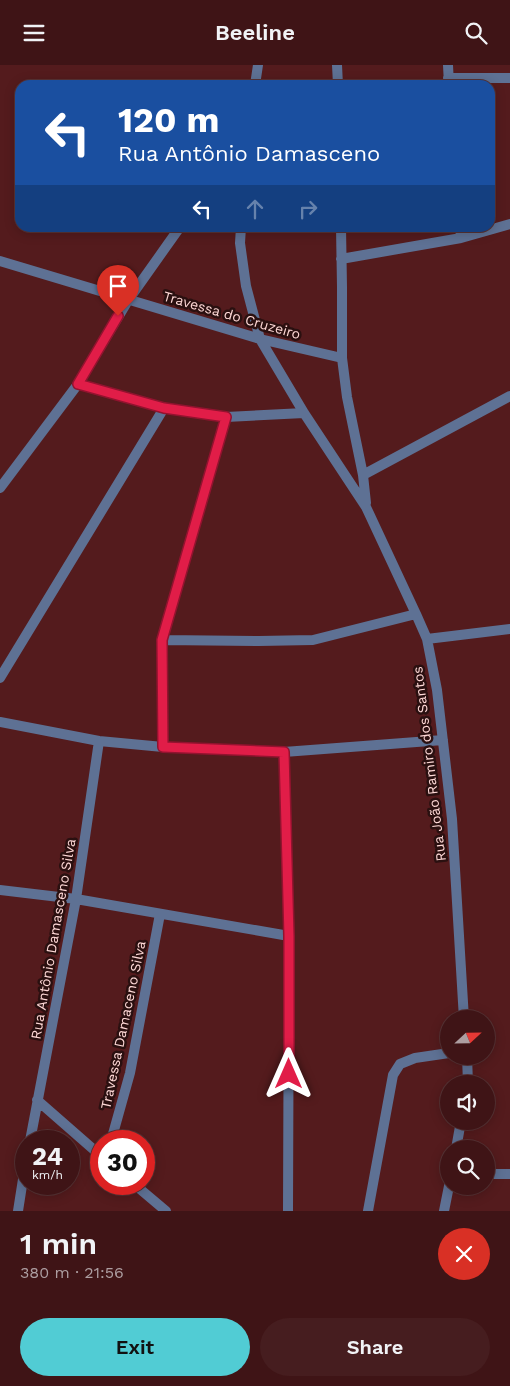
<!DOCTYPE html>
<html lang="en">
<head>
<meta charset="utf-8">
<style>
	:root { --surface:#3f1416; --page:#461d1f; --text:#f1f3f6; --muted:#ad9ea1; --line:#583335; --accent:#51ccd4 }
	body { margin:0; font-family:"Work Sans",sans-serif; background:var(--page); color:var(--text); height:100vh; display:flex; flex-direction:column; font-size:19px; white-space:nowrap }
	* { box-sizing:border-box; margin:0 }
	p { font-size:16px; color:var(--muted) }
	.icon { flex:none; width:28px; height:28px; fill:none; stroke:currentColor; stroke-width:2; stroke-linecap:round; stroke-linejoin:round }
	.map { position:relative; height:1146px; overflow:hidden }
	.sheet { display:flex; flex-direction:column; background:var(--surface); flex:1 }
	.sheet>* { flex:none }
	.hud { position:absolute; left:15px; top:15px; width:480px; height:152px; border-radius:15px; box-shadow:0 2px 12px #0003,0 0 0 1px var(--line); background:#1a4fa0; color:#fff; overflow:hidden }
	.needle { width:32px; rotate:68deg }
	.fabs { position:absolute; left:440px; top:945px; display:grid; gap:10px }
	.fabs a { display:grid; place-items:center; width:55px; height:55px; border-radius:50%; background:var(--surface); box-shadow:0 2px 12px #0003,0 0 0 1px var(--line); font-size:25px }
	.speed { position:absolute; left:15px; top:1065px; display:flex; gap:10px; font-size:25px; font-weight:700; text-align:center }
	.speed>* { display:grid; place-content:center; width:65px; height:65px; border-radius:50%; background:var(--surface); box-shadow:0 2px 12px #0003,0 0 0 1px var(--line); line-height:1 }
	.speed small { font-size:12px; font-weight:400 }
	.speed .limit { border:8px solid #d22; background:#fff; color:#111 }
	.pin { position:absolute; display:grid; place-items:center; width:42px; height:42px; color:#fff; margin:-51px -21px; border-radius:50% 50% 50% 0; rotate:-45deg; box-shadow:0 0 5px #0007 }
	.pin .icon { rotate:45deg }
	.me { position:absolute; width:55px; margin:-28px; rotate:0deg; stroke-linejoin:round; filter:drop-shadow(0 0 4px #0008) }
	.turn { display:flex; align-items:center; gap:18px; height:105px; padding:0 20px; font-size:22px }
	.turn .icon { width:65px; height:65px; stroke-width:2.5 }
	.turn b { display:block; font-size:35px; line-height:42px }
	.lanes { display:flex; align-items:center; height:48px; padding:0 20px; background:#0003; justify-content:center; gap:25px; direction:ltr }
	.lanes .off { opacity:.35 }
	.round { display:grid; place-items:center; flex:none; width:52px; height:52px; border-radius:26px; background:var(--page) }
	.head { display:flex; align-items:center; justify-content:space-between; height:85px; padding:0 20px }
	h1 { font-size:30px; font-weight:600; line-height:38px }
	.action { display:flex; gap:10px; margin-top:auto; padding:10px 20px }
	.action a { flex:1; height:58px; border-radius:30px; background:var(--accent); color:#111; font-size:20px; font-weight:600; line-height:58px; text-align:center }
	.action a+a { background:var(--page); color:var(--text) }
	header { display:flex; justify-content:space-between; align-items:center; height:65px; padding:0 20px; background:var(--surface); font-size:22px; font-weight:600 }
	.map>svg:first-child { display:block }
</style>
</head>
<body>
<header><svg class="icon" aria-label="menu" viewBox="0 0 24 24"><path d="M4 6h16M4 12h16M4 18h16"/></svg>Beeline<svg class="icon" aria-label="search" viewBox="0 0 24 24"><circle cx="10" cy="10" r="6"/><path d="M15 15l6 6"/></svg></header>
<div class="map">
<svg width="510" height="1146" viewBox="0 0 510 1146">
	<rect width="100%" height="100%" fill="#541b1d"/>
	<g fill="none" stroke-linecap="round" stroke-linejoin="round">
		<path stroke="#5e7194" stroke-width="10" d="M 368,1146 L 393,1010 L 400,999 L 415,993 L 449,988"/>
		<path stroke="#5e7194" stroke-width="10" d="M 337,0 L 338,20
			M 448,0 L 449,20
			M 448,13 L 510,13
			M 255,20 L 258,0
			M 241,162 L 240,178 L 246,221 L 260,274 L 304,348 L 366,442 L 416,549 L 427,574 L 437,625 L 452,754 L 464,954
			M 341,162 L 342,222 L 342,293 L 347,332 L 363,410 L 366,438
			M 460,162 L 461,173
			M 341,194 L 461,173 L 510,159
			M 0,196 L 260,274 L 342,293
			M 78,319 L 164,343 L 226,352 L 304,348
			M 363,410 L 510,331
			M 0,423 L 78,319 L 129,234 L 180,162
			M 427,574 L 510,564
			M 162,575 L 259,576 L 313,575 L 416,549
			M 0,613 L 164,343
			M 0,657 L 99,676 L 163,682 L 284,687 L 443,675
			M 163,682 L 162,575 L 226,352
			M 284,687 L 289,871 L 288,1146
			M 0,825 L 76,834 L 289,871
			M 467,991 L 468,1019
			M 37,1035 L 101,1091
			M 30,1076 L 76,834 L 99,676
			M 111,1076 L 130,1008 L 160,849
			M 456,1084 L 461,1056
			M 486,1109 L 510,1109
			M 134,1119 L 166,1146
			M 18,1146 L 26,1095
			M 444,1146 L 449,1121"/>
	</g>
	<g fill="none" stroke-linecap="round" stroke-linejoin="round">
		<g stroke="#92132f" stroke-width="12">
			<path id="route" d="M 118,251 L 78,319 L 164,343 L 226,352 L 162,575 L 163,682 L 284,687 L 289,871 L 289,1009"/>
		</g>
		<use href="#route" stroke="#e11d48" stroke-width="9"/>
	</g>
	<g text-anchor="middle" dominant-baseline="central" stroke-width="5" stroke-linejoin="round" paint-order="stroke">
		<g font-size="14" fill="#fed8d6" stroke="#2a1010">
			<text transform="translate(232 250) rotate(16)">Travessa do Cruzeiro</text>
			<text transform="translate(429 699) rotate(-97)">Rua João Ramiro dos Santos</text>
			<text transform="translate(53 874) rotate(-80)">Rua Antônio Damasceno Silva</text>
			<text transform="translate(123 960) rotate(-78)">Travessa Damaceno Silva</text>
		</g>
	</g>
</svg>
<div class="fabs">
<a><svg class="needle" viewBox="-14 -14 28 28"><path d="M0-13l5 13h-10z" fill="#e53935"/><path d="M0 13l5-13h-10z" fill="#ad9ea1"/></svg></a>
<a><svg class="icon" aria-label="sound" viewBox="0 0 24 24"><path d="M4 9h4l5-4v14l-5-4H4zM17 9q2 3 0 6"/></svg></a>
<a><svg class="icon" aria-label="search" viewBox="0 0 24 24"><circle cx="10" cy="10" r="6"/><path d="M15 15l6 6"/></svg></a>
</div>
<div class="speed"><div>24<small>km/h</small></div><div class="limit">30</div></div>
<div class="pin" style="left:118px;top:251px;background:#d93025"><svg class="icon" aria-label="arrive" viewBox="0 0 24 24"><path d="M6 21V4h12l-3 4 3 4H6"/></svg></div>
<svg class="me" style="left:289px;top:1009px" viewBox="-20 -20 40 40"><path d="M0-17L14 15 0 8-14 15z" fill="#e11d48" stroke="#fff" stroke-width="4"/></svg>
<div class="hud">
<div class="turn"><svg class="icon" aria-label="left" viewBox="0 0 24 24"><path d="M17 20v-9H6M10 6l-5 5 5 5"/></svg><div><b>120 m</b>Rua Antônio Damasceno</div></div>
<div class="lanes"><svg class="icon" aria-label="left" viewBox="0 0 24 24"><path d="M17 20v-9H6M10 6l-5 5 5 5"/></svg><svg class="icon off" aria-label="ahead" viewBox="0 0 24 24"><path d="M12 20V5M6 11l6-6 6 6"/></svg><svg class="icon off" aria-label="right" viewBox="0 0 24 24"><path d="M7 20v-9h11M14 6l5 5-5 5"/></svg></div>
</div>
</div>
<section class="sheet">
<div class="head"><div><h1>1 min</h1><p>380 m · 21:56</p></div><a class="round" style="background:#d93025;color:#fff"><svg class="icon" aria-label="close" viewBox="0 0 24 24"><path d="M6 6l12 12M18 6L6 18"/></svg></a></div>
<div class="action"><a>Exit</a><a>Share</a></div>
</section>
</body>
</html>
